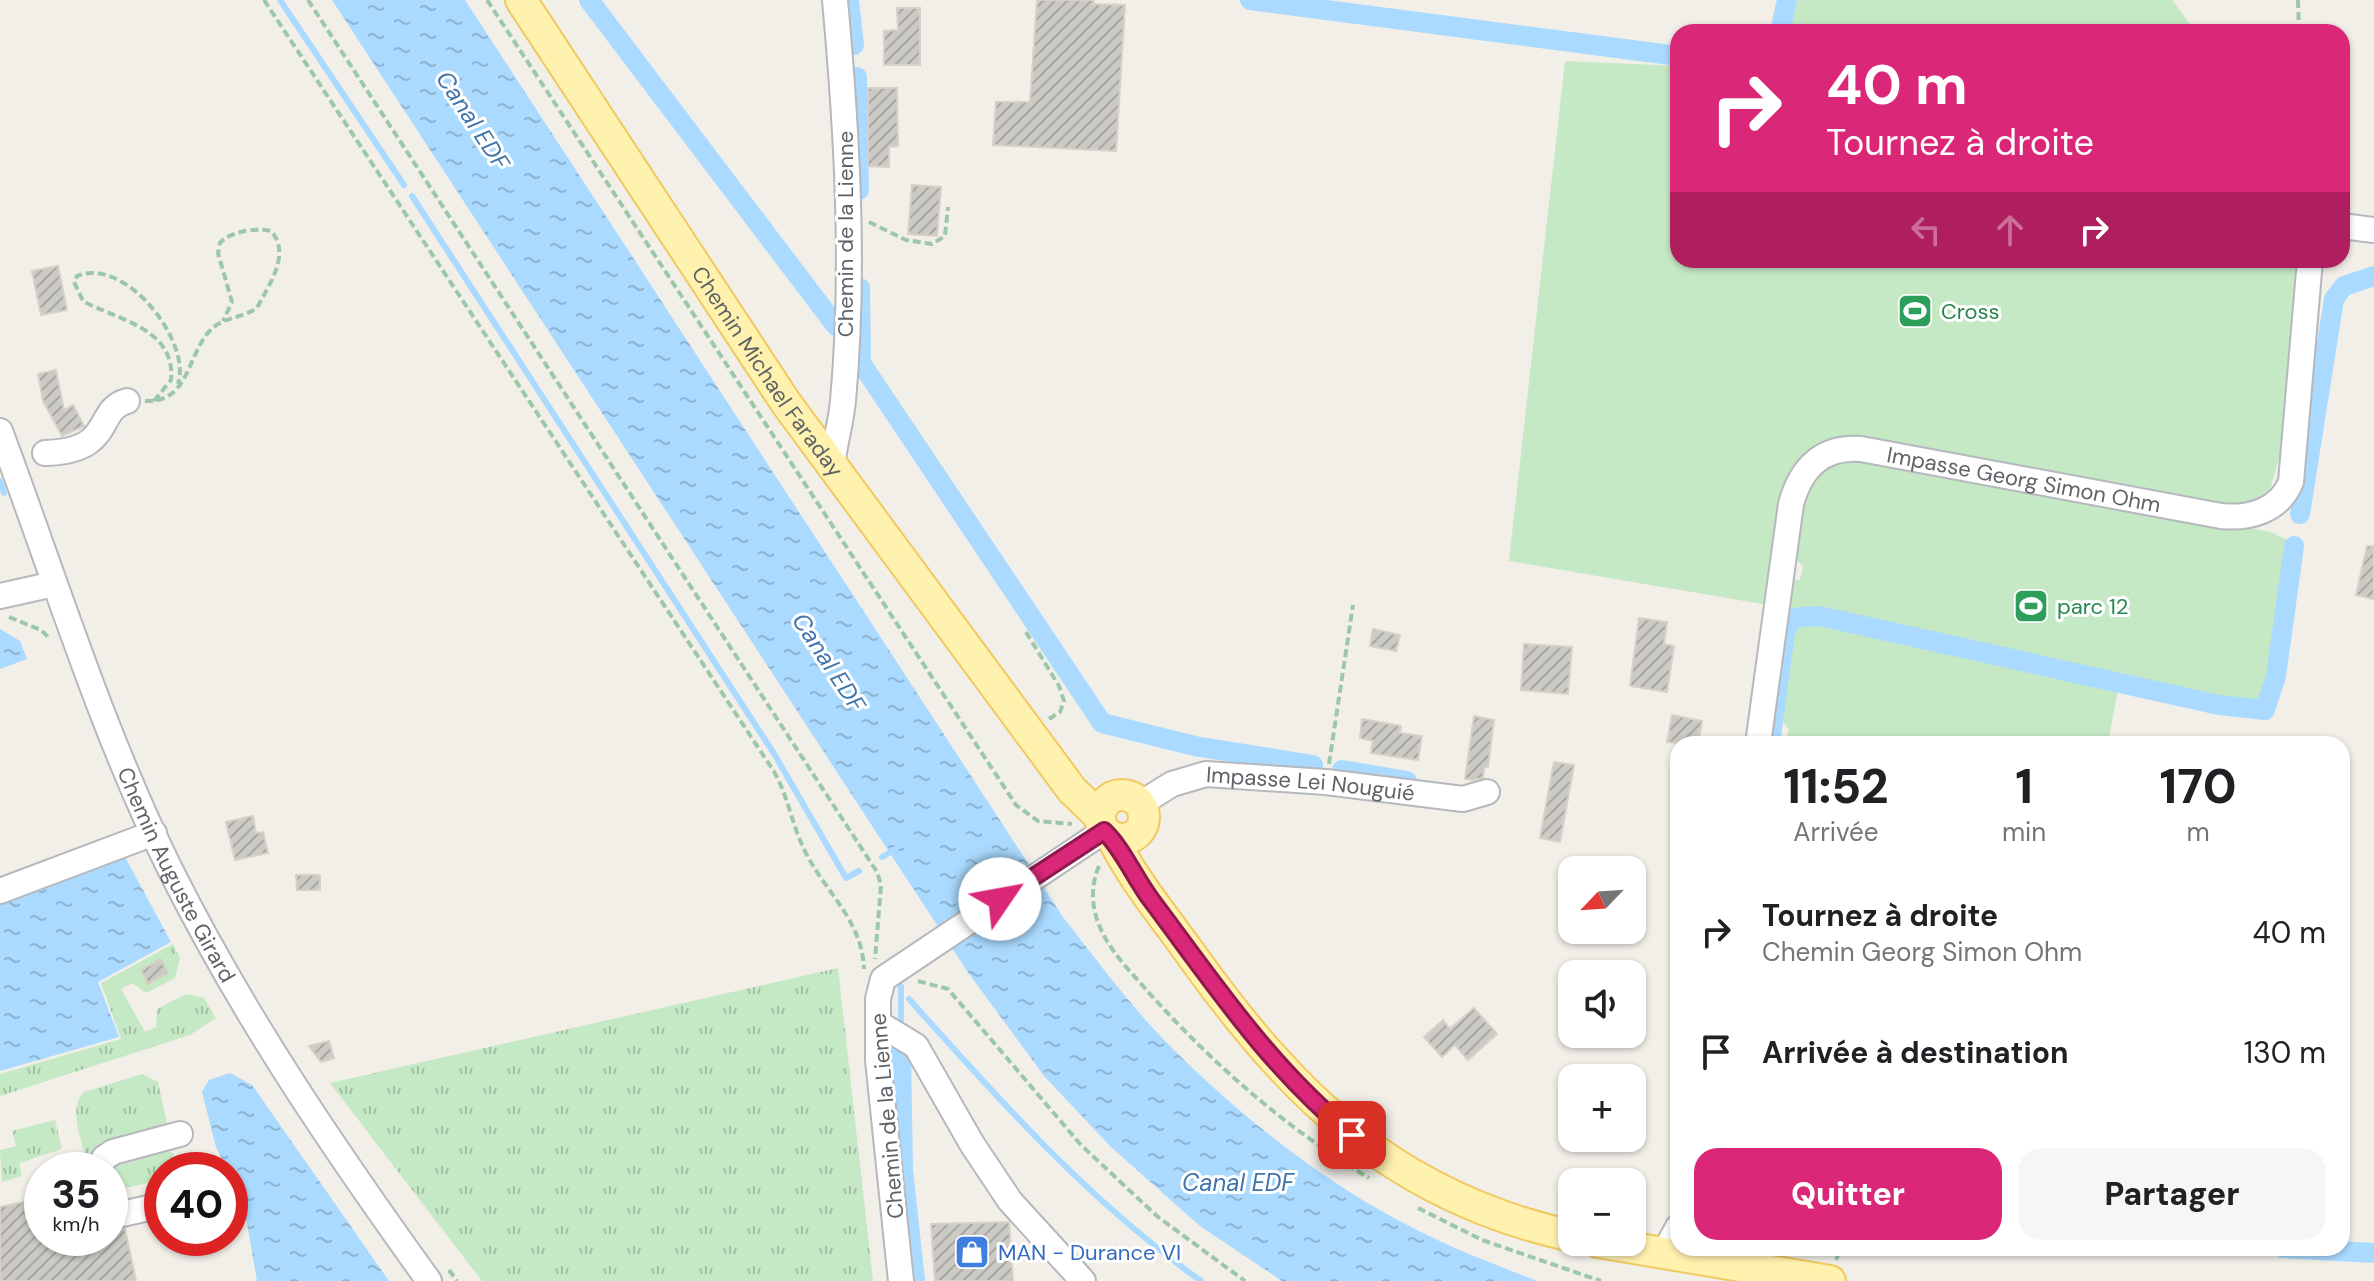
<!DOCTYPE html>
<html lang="fr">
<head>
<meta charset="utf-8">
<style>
	:root { --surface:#fff; --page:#f6f6f6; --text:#202124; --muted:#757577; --accent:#db2777 }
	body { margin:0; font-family:"DM Sans",sans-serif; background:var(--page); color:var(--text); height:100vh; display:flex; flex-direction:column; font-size:30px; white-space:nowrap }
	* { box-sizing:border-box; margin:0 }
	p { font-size:26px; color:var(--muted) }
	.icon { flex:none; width:44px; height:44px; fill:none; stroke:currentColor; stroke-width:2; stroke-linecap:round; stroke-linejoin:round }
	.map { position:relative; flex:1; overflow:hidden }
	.side { position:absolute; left:1670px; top:736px; width:680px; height:520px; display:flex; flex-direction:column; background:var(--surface); border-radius:24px; box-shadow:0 2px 6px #0004 }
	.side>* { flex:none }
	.hud { position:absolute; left:1670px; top:24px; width:680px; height:244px; border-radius:24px; box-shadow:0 2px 6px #0004; background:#db2777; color:#fff; overflow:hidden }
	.needle { width:52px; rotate:245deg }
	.fabs { position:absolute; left:1558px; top:856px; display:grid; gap:16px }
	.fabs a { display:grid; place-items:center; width:88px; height:88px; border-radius:16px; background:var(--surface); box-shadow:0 2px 6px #0004; font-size:40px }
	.speed { position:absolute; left:24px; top:1152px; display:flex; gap:16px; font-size:40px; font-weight:700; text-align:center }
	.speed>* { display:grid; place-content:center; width:104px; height:104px; border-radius:50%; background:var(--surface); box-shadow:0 2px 6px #0004; line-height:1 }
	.speed small { font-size:20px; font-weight:400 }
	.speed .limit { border:12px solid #d22; background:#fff; color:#111 }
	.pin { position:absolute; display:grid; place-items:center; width:68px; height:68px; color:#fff; margin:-34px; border-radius:16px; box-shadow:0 4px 12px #0006 }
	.me { position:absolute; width:88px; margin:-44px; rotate:57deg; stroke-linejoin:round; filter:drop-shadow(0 0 6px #0008) }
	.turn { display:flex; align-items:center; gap:28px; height:168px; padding:0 24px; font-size:36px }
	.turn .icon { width:104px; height:104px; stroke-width:2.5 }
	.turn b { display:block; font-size:56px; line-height:68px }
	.lanes { display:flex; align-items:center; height:76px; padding:0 24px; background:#0003; justify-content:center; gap:40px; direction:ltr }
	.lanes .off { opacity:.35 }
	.eta { display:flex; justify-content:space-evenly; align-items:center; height:136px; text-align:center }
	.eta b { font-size:48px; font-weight:800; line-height:56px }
	.button { display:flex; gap:16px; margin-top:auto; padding:16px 24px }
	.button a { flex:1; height:92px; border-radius:24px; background:var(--accent); color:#fff; font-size:32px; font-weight:800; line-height:92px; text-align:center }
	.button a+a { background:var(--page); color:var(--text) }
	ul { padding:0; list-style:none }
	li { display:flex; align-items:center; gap:24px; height:120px; padding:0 24px }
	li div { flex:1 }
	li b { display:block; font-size:30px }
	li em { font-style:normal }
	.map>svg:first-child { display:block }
</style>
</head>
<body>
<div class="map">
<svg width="2374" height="1281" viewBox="0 0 2374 1281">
	<defs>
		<pattern id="grass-tufts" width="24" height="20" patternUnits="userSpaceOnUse" patternTransform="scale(2)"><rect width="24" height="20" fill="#c5e8c5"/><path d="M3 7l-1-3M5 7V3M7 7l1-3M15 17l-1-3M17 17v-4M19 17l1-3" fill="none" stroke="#a3c0a4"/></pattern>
		<pattern id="water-ripples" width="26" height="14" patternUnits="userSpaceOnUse" patternTransform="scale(2)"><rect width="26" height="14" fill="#aadaff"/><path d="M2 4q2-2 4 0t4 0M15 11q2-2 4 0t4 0" fill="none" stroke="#8eb4d2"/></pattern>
		<pattern id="building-hatch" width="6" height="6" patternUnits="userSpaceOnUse" patternTransform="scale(2)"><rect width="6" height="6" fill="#cccac5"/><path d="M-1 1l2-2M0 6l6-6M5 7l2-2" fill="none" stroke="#a9a8a4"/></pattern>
	</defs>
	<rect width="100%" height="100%" fill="#f1efe8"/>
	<path fill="url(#grass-tufts)" d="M 173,944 L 180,958 L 175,978 L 146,993 L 132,983 L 121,989 L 145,1032 L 156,1027 L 157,1009 L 186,994 L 204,998 L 216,1018 L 190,1035 L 0,1096 L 0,1074 L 121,1039 L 101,983 Z
		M 838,968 L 873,1281 L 482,1281 L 330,1083 Z
		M 142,1074 L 158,1082 L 167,1123 L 165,1130 L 89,1168 C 84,1146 66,1110 84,1092 Z
		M 55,1120 L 62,1149 L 19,1163 L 22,1176 L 2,1182 L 0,1150 L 16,1146 L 12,1131 Z
		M 163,1149 L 173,1153 L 176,1170 L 162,1170 L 162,1180 L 119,1189 L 121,1204 L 115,1173 L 110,1173 L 107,1164 Z"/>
	<path fill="#c5e8c5" d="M 1785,0 L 2172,0 L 2196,32 L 1776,32 Z
		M 1565,61 L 1678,66 L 1678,260 L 2299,260 L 2286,435 L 2269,492 L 2239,507 L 1828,442 C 1815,447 1806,452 1797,463 C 1779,489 1773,571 1768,605 L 1509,561 Z
		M 1857,453 L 2271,532 L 2289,541 L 2262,705 L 2120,678 L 2108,744 L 1785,744 L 1789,730 L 1773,706 L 1787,579 L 1800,580 L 1803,566 L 1790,553 L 1800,498 L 1819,466 Z"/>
	<path fill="url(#water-ripples)" d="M 332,0 L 465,0 L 1063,917 C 1099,963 1134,1011 1176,1052 C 1248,1123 1334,1190 1425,1234 C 1461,1252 1499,1266 1537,1281 L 1282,1281 L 1200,1226 L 1111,1147 L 1044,1076 L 967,971 Z
		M 0,629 L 20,641 L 27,659 L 0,669 Z
		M 124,855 L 171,942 L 98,982 L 119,1037 L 0,1071 L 0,902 Z
		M 230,1073 L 252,1085 L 389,1281 L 257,1281 L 243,1201 L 216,1147 L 202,1092 L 209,1080 Z"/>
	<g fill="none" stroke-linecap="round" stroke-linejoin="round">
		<path stroke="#aadaff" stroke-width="6" d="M 280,0 L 404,185
			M 412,196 L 773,752 L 846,878 L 859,871
			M 0,481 L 4,493
			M 882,857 L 896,849
			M 901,986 L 901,1023
			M 909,999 C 1000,1101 1089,1201 1201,1281"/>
		<path stroke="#aadaff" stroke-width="20" d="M 589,0 L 836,326
			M 849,0 L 854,45
			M 1250,0 L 1678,56
			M 1780,32 L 1787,0
			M 857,77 L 859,190
			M 860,288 L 861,363 L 1102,723 L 1199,747
			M 2300,514 L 2334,299 L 2344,286 L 2374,276
			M 1770,744 L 1785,633 L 1791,618 L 1819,616 L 2219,705 L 2265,710 L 2276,676 L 2294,546
			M 1194,746 L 1313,765
			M 1342,770 L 1407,781
			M 901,1052 L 903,1170 L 915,1281
			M 2283,1248 L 2374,1253"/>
	</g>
	<path fill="url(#building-hatch)" stroke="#d6d1c6" stroke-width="2" d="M 1037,0 L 1094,0 L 1093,4 L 1125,5 L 1116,151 L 993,145 L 996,102 L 1030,102 Z
		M 897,8 L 920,8 L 920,65 L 884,65 L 884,31 L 898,30 Z
		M 868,88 L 897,88 L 898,146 L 889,147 L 889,167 L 868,166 Z
		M 912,185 L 941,187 L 937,236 L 908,234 Z
		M 58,266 L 67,310 L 41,315 L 32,271 Z
		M 56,370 L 64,410 L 73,405 L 84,426 L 62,436 L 43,401 L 38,374 Z
		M 2367,546 L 2374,546 L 2374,599 L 2356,595 Z
		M 1639,618 L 1667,622 L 1664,644 L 1674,646 L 1667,692 L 1630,686 Z
		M 1373,629 L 1400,635 L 1396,651 L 1370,646 Z
		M 1524,644 L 1572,647 L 1568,694 L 1521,690 Z
		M 1672,715 L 1702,721 L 1698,744 L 1667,742 Z
		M 1474,716 L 1494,720 L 1488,767 L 1484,767 L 1483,778 L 1473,780 L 1465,779 Z
		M 1362,719 L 1401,726 L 1400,733 L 1422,736 L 1418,760 L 1371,753 L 1373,741 L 1360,738 Z
		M 1554,762 L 1574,765 L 1560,842 L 1540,838 Z
		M 253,816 L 256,833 L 263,832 L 268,853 L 235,860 L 226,822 Z
		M 296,875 L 320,875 L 320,890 L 297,890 Z
		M 161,959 L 168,973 L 148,984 L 141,970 Z
		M 1474,1008 L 1497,1034 L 1468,1060 L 1455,1045 L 1442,1057 L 1424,1037 L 1443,1020 L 1450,1029 Z
		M 329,1041 L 334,1058 L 321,1062 L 309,1046 Z
		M 42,1198 L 42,1238 L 110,1238 L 110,1223 L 125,1229 L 136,1281 L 0,1281 L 0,1207 Z
		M 1009,1222 L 1013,1281 L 935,1281 L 931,1224 Z"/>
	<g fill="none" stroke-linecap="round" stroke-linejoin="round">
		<g stroke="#b5b8bc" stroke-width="28">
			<g id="minor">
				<path d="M 2342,226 L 2374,230"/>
				<path id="s1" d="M 0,431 C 55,578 101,730 171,871 C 244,1017 334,1149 429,1281"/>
				<path d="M 45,453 C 116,451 94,410 127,401"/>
				<path d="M 832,467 C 834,445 841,423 843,401 C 855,269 847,132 835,0"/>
				<path d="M 0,596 L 54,584"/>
				<path id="s2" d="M 1758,744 L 1791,504 C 1801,468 1822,446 1861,449 L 2221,516 C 2249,519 2279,511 2291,482 L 2310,260"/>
				<path id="s3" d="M 1140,804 L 1172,784 L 1206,774 L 1326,782 L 1463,799 L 1487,792"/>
				<path d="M 0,891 L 154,833"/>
				<path d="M 878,1023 L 916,1046 L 972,1144 L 1010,1201 L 1083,1281"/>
				<path d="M 99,1170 L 104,1158 L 113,1152 L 180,1134"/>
				<path d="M 122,1214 L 162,1205"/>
				<path d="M 1664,1253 L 1678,1227"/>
				<path d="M 901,1281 L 878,1060 L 878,999 L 883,979 L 1104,831"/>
			</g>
		</g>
		<g stroke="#f2c960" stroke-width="34">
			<g id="major">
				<path id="s4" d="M 521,0 L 786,403 L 1072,790 L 1100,817"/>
				<circle cx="1122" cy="817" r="22"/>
				<path d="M 1112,837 C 1133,880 1163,915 1190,953 C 1293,1097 1394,1197 1572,1236"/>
				<path d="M 1598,1242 L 1830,1281"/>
			</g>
		</g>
		<path stroke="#9cc7a9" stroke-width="4" stroke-dasharray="8 4" stroke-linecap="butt" d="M 264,0 L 773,770 C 788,795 791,822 803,847 C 823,891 862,918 864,969
			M 308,0 L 877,872 L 881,885 L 875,959
			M 487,0 L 1016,805 L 1038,821 L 1072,824
			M 2298,0 L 2299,32
			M 869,222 L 906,240 L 932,244 L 945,236 L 948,207
			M 145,401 C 192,404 187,347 215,326 C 228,317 244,317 257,308 C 268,286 292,254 271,231 C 258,227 228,232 220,243 L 218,253 L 232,302 L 223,321
			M 154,401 L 171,380 C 176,328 117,320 83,301 L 74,282 L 77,276 C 126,256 192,342 178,384
			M 9,617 L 41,630 L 50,639
			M 1026,632 L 1059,686 L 1064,701 L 1060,712 L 1049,719
			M 1329,764 L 1353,605
			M 1099,866 C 1091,884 1091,906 1099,925 C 1109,951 1132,973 1150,994 C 1215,1066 1286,1128 1369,1178
			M 918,981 L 948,989 L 1081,1145 L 1158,1217 L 1245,1281
			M 1418,1208 L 1482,1240 L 1601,1281
			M 1836,1260 L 1841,1248
			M 449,1270 L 457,1281"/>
		<use href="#minor" stroke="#fff" stroke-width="24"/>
		<use href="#major" stroke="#fff2af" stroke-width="30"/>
	</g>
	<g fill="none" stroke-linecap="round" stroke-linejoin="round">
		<g stroke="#8e194d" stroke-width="20">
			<path id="route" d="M 1000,899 L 1104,831 C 1123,849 1135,879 1152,901 C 1215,985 1270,1068 1352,1135"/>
		</g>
		<use href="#route" stroke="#db2777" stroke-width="14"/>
	</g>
	<defs>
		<g id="stadium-square" transform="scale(1.8)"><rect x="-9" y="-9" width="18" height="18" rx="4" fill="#2e9e5b" stroke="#fff"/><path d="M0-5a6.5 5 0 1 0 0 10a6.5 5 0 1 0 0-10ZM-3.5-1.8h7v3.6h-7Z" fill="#fff"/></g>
		<g id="shop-square" transform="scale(1.8)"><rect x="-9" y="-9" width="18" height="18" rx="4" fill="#3f7fe0" stroke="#fff"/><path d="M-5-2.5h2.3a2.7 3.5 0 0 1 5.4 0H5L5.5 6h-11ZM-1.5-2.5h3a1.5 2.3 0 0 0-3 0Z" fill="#fff"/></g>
	</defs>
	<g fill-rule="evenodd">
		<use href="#stadium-square" x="1915" y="311"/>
		<use href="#stadium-square" x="2031" y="606"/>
		<use href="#shop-square" x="972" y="1252"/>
	</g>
	<g text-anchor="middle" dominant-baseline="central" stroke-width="6" stroke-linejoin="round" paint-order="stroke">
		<g font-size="22" fill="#5f6368" stroke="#fff">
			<text transform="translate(845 234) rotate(-90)">Chemin de la Lienne</text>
			<text stroke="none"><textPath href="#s4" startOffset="446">Chemin Michael Faraday</textPath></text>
			<text stroke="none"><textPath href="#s2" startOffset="506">Impasse Georg Simon Ohm</textPath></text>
			<text stroke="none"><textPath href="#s3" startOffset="178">Impasse Lei Nouguié</textPath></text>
			<text stroke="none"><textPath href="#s1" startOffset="478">Chemin Auguste Girard</textPath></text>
			<text transform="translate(887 1116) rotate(-95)">Chemin de la Lienne</text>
		</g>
		<g font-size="22" fill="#27864d" stroke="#fff" text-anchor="start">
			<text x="1941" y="311">Cross</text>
			<text x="2057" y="606">parc 12</text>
		</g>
		<g font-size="22" fill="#366cbe" stroke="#fff" text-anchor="start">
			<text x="998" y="1252">MAN - Durance VI</text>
		</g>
		<g font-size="24" font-style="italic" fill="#4174aa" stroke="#fff">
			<text transform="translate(473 120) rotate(57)">Canal EDF</text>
			<text transform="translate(829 662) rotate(57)">Canal EDF</text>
			<text x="1238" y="1182">Canal EDF</text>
		</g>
	</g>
</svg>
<div class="fabs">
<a><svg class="needle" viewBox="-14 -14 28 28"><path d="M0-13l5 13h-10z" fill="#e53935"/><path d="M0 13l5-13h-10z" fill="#757577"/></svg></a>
<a><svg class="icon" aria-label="sound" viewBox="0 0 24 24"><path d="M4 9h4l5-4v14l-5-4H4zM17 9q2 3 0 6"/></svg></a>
<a>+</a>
<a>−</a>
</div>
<div class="speed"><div>35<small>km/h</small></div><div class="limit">40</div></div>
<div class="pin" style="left:1352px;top:1135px;background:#d93025"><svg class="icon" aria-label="arrive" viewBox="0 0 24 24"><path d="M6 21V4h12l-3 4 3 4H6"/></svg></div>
<svg class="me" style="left:1000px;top:899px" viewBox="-20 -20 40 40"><circle r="19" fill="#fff"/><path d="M0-13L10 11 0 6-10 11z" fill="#db2777"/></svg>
<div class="hud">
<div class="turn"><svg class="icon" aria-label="right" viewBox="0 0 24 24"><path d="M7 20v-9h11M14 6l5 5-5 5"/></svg><div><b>40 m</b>Tournez à droite</div></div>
<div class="lanes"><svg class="icon off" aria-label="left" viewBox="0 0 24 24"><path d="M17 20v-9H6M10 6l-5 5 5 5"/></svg><svg class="icon off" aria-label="ahead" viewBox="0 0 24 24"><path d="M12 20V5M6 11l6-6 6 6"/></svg><svg class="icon" aria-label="right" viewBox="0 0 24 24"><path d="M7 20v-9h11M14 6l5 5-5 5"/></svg></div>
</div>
<section class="side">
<div class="eta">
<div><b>11:52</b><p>Arrivée</p></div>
<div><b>1</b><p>min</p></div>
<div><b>170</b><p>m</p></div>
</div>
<ul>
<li><svg class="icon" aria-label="right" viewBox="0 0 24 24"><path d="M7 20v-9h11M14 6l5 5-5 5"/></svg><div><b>Tournez à droite</b><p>Chemin Georg Simon Ohm</p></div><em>40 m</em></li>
<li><svg class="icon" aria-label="arrive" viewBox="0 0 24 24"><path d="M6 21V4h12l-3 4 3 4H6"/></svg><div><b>Arrivée à destination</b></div><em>130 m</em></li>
</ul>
<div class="button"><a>Quitter</a><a>Partager</a></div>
</section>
</div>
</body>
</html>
